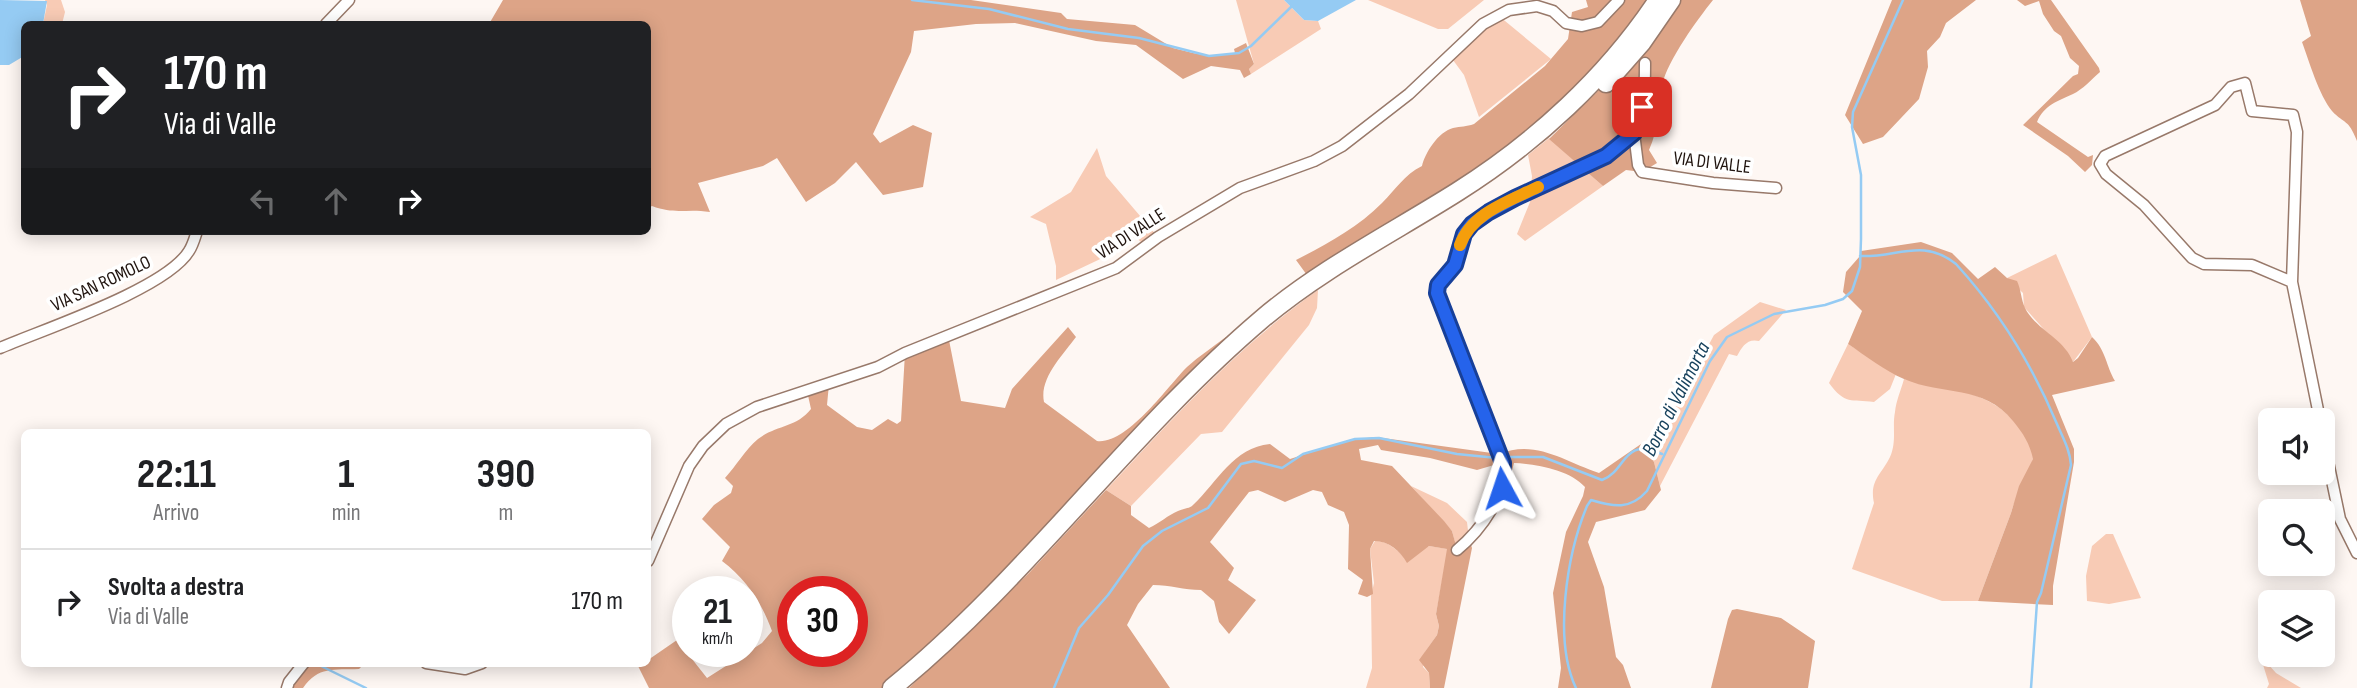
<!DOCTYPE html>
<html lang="it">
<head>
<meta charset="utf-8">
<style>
	:root { --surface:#fff; --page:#f6f6f6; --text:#202124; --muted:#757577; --line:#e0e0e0 }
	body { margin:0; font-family:"Sofia Sans Condensed",sans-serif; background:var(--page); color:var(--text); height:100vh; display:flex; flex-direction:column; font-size:26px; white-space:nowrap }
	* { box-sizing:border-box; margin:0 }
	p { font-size:23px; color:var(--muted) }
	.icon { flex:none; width:38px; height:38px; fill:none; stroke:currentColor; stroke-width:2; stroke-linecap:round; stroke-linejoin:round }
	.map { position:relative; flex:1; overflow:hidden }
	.details { position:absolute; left:21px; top:429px; width:630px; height:238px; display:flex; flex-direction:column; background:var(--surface); border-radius:10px; box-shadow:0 4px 18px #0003 }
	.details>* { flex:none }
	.hud { position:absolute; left:21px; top:21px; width:630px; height:214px; border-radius:10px; box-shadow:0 4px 18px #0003; background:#202124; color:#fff; overflow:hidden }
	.controls { position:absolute; left:2258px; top:408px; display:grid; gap:14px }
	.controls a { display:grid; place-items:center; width:77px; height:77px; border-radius:10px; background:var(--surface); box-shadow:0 4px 18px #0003; font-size:35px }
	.speed { position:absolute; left:672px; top:576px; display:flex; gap:14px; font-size:35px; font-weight:700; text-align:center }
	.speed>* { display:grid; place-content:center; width:91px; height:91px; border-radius:50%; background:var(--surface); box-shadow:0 4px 18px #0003; line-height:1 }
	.speed small { font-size:18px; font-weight:400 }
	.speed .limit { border:10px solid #d22; background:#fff; color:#111 }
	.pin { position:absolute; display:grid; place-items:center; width:60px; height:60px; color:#fff; margin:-30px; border-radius:14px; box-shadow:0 4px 10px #0006 }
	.me { position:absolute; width:77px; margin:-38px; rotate:355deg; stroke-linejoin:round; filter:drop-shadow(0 0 5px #0008) }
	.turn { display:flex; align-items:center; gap:24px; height:147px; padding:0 28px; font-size:32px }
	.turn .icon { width:91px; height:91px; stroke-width:2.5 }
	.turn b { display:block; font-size:49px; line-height:60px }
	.lanes { display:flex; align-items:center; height:66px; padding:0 28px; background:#0003; justify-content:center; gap:35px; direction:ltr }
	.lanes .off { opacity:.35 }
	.eta { display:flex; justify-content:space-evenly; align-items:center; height:119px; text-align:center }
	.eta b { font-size:42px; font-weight:700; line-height:49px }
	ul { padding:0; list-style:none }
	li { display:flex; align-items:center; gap:21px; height:105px; padding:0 28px; border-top:2px solid var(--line) }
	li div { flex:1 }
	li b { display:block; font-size:26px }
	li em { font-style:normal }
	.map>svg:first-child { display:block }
</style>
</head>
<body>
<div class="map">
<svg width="2357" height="688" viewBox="0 0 2357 688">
	<rect width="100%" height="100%" fill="#fef7f3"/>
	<path fill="#f8cbb5" d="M 45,0 L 61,0 L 65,12 L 62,24 L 43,24 L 47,5 Z
		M 1236,0 L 1284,0 L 1304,20 L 1318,21 L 1321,29 L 1251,74 L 1249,69 L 1254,64 Z
		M 1368,0 L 1484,0 L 1448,29 L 1438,29 Z
		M 1499,16 L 1551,59 L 1479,117 L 1464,75 L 1450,56 Z
		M 1549,138 L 1603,186 L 1525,241 L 1517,234 L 1530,202 L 1532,176 L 1528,155 Z
		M 1097,148 L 1106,176 L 1158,237 L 1146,246 L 1135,237 L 1115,252 L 1056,280 L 1056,266 L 1046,224 L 1030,217 L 1071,192 Z
		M 2056,254 L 2092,337 L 2073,362 L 2024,307 L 2023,293 L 2007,278 Z
		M 1318,290 L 1317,308 L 1309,325 L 1222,432 L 1201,434 L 1131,506 L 1106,490 C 1172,419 1238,346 1318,290 Z
		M 1760,302 L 1786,310 L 1759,341 C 1747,338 1742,347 1737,356 L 1729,354 L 1660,486 L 1654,462 L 1641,444 L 1661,433 L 1714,335 Z
		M 1848,344 L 1896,374 L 1890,389 L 1874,402 C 1851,399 1845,405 1829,383 Z
		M 1904,379 C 1950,389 1996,390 2023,433 C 2027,440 2033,449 2033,458 C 2033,467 2015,497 2011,513 L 1978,601 L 1942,601 L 1852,569 L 1874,503 C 1869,480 1882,474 1890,457 C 1897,441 1892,427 1895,412 C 1896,401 1901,390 1904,379 Z
		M 1411,486 L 1447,503 L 1467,522 L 1469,539 L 1457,550 L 1452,531 Z
		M 2106,534 L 2113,534 L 2141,598 L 2109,604 L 2087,601 L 2086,576 L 2092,546 Z
		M 1375,541 C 1388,541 1396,549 1405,558 L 1429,546 L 1448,549 L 1436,614 L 1439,626 L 1437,635 L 1425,652 L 1423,667 L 1429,673 L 1430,688 L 1366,688 L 1372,668 L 1371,596 L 1374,583 L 1370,549 Z
		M 2260,655 L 2276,673 L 2301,688 L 2267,688 L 2269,684 Z"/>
	<path fill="#dda487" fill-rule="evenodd" d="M 503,0 L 971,0 L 1061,13 L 1067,19 L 1135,25 L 1173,48 L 1193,53 L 1209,56 L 1235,53 L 1234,49 L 1246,43 L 1254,64 L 1249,69 L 1251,74 L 1244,78 L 1240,70 L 1211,66 L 1183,79 L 1136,45 L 1096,41 L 1015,23 L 976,24 L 914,31 L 911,52 L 873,134 L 880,143 L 913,125 L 932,133 L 923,187 L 883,195 L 856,162 L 835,183 L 806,202 L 777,158 L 763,166 L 698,183 L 710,212 C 686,208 676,215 652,206 L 648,208 L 648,24 L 489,24 Z
		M 1586,0 L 1658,0 L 1540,131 L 1312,282 L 1296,260 C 1327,244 1357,228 1382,203 C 1396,189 1404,175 1422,166 C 1425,153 1438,132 1453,128 C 1461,126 1466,127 1474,124 L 1545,66 L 1568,39 L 1572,12 L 1588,7 Z
		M 1671,0 L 1713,0 C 1697,20 1668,60 1662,85 C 1657,108 1659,129 1649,150 L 1657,163 L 1642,172 L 1626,170 L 1603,186 L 1549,139 L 1608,81 Z
		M 1892,0 L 1976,0 L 1946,23 L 1940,37 L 1927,51 L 1928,67 L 1919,99 L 1883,137 L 1863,144 L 1845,115 Z
		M 2017,0 L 2051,0 L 2099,68 L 2100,72 C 2092,79 2082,90 2073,94 C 2058,101 2044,105 2037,122 L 2088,157 L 2093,155 L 2092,165 L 2085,172 L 2068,156 L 2023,125 L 2073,76 L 2078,74 L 2079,66 L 2070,58 L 2061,36 L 2054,31 L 2043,14 L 2039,1 L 2025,6 Z
		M 2300,0 L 2357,0 L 2357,141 C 2348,118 2345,125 2332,111 C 2319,95 2309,61 2302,42 L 2311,36 Z
		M 1921,242 L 1952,253 L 1978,279 L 1995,267 L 2007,278 L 2017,281 C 2021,289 2021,300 2025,308 C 2036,330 2064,338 2073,362 L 2078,358 L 2092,337 C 2106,350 2106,366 2115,381 L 2052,395 L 2074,449 L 2074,462 L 2053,586 L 2053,605 L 1978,601 L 2011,513 L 2019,486 L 2033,459 C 2030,444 2023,433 2013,421 C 1983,384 1943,396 1904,379 C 1885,371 1866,356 1848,344 L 1862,311 L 1843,292 L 1846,272 L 1860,256 L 1861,251 Z
		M 1068,327 L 1076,337 C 1063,355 1039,378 1044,402 L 1097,441 C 1127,445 1168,386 1187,367 C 1199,356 1213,347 1226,337 L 1237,341 L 892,688 L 649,688 L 638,666 L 648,663 L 648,660 L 677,640 L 707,678 L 762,643 L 772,631 C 762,603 746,579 722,561 L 730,547 L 702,519 L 714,505 L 731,493 L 733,486 L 725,478 C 736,466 745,450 758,439 C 776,425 796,428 811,409 L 807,391 L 829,384 L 827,405 L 857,427 L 872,430 L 888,419 L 897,424 L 901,421 L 905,353 L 948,335 L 961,401 L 1005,408 L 1012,389 ZM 793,592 L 852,592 L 852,651 L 793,651 Z
		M 1376,437 L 1499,454 C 1536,439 1565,462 1599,473 L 1641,444 L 1654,462 L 1661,490 L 1645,510 L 1596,522 L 1588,542 L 1604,587 L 1616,657 L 1623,665 L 1631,688 L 1558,688 L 1561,668 L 1553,593 L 1566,532 L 1583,496 L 1585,487 C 1570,470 1537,464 1514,463 L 1509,482 L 1498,482 L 1494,465 L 1477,470 L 1430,458 L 1381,450 L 1378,445 L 1359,449 L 1361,460 L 1392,466 L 1444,521 L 1452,531 L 1457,549 L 1469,539 L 1472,548 L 1444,688 L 1430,688 L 1429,673 L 1419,660 L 1437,635 L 1439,626 L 1436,614 L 1447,549 L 1429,546 L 1407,563 C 1400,551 1389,541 1374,541 L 1370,549 L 1373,594 L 1367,597 L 1358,594 L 1363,580 L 1348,569 L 1349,525 L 1344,512 L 1328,505 L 1322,492 L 1313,490 L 1285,502 L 1258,490 L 1249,492 L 1210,542 L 1234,568 L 1228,580 L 1256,600 L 1229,634 L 1219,622 L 1214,601 L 1201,590 C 1184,590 1170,585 1153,585 L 1138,604 L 1127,625 L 1170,688 L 909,688 L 1029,573 L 1106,490 L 1131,506 L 1131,515 L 1149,528 C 1160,523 1168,515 1178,511 C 1184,508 1189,509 1193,505 C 1218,481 1233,448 1270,444 L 1290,459 L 1349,440 Z
		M 1737,609 L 1781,618 L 1815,641 L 1808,688 L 1711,688 L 1728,619 L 1732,610 Z
		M 304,663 L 365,663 L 359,669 C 334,670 318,666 303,688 L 287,688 Z"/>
	<path fill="#95cbf3" d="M 0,0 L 47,1 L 43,24 L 24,24 L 24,56 L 9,65 L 0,65 Z
		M 1284,0 L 1356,0 L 1318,21 L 1304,20 Z"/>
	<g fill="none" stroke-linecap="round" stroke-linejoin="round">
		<path stroke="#95cbf3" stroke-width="2.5" d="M 912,0 L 989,9 L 1068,29 L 1139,38 L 1209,56 L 1239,53 L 1251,46 L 1291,7
			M 1860,256 C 1897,258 1922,237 1956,264 C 1998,310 2033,367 2057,424 C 2063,438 2070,450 2071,465 L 2041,593 L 2037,602 L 2031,688
			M 1504,457 L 1543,457 L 1602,480 C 1627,471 1622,436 1662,454
			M 321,666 L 366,688
			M 1054,688 L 1079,628 L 1108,595 L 1143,546 L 1162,531 L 1208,508 L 1241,464 L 1254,461 L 1282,468 L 1303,454 L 1355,439 L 1379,438 L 1457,454 L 1497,458
			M 1576,688 C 1553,640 1567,554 1587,506 L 1591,500 C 1614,507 1630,510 1647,491 L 1710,361 L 1727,337 L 1774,314 L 1825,305 L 1843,299 L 1852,291 L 1860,267 L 1861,239 L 1861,175 L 1852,127 L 1853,112 L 1903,0"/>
		<g stroke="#98796a" stroke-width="13">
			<path id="street" d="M 326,24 L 349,0
				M 1634,133 L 1638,165 L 1642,172 L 1713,183 L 1776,188
				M 2292,282 L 2252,265 L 2204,264 L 2192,258 L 2144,205 L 2106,174 L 2100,164 L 2105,156 L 2215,105 L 2231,87 L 2245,83 L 2252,111 L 2293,115 L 2297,132 L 2292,282 L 2320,420
				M 0,348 C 44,329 166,289 189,251 C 193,245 195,237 197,231
				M 2322,433 L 2340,519 L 2357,553
				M 1457,550 C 1481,530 1507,495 1503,463 L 1437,293 C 1438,281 1448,278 1454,267 C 1460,256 1458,242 1465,232 C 1476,217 1494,209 1509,201 C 1534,188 1624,152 1635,132 C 1645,112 1645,85 1645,63
				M 648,561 L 689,466 L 703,446 L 726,424 L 757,407 L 878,367 L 905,353 L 1116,268 L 1158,237 L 1240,188 L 1314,161 L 1342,146 L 1409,94 L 1483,24 L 1509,10 L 1537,6 L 1553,11 L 1566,23 L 1582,26 L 1598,22 L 1619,0
				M 426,663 L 465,669 L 482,663
				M 287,688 L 289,682 L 304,663"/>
		</g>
		<g stroke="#98796a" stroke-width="21">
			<path id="highway" d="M 1606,83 L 1642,42 L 1671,0
				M 892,688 C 1027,578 1129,432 1262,319 C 1321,269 1392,233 1457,192 C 1535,143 1607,77 1658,0"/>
		</g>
		<use href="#street" stroke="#fff" stroke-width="10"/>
		<use href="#highway" stroke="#fff" stroke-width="18"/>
	</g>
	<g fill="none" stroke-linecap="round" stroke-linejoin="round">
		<g stroke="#184099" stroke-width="18">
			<path id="route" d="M 1502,488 L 1503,463 L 1437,293 L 1438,285 L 1455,265 L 1464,234 L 1472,224 L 1489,212 L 1515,198 L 1606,156 L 1634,133 L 1642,107"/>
		</g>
		<use href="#route" stroke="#2563eb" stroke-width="12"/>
		<path stroke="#f59e0b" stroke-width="12" d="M 1460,245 C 1471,213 1510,201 1538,187"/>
	</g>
	<g text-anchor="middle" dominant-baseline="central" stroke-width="7" stroke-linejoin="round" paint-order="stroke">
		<g font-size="19" fill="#20140f" stroke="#fff">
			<text transform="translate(1712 163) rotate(7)">VIA DI VALLE</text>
			<text transform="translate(1131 234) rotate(-33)">VIA DI VALLE</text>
			<text transform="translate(101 284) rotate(-25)">VIA SAN ROMOLO</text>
		</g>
		<g font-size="21" font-style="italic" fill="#18425d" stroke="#fff">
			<text transform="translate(1676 399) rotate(-63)">Borro di Valimorta</text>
		</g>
	</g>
</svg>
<div class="controls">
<a><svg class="icon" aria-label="sound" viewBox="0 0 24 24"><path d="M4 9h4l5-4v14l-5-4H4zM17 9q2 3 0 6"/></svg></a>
<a><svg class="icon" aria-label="search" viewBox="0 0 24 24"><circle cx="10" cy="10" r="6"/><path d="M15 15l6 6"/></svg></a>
<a><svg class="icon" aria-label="layers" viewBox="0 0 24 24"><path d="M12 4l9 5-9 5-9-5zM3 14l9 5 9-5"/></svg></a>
</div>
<div class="speed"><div>21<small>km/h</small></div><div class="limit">30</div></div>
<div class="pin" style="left:1642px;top:107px;background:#d93025"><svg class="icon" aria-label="arrive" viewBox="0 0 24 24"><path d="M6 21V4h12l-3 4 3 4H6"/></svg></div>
<svg class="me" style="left:1502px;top:488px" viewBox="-20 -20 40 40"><path d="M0-17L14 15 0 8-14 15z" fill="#2563eb" stroke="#fff" stroke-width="4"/></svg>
<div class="hud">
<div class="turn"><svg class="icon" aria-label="right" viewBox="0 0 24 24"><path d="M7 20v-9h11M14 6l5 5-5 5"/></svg><div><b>170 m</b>Via di Valle</div></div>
<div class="lanes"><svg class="icon off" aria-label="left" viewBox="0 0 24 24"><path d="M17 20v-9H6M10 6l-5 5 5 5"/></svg><svg class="icon off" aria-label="ahead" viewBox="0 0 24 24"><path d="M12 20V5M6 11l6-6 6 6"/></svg><svg class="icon" aria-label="right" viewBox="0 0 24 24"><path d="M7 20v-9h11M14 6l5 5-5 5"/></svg></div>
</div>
<section class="details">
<div class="eta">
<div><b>22:11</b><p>Arrivo</p></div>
<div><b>1</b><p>min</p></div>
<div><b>390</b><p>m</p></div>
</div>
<ul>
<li><svg class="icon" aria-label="right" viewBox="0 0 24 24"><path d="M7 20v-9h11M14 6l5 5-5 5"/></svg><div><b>Svolta a destra</b><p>Via di Valle</p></div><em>170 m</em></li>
</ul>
</section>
</div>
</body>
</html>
